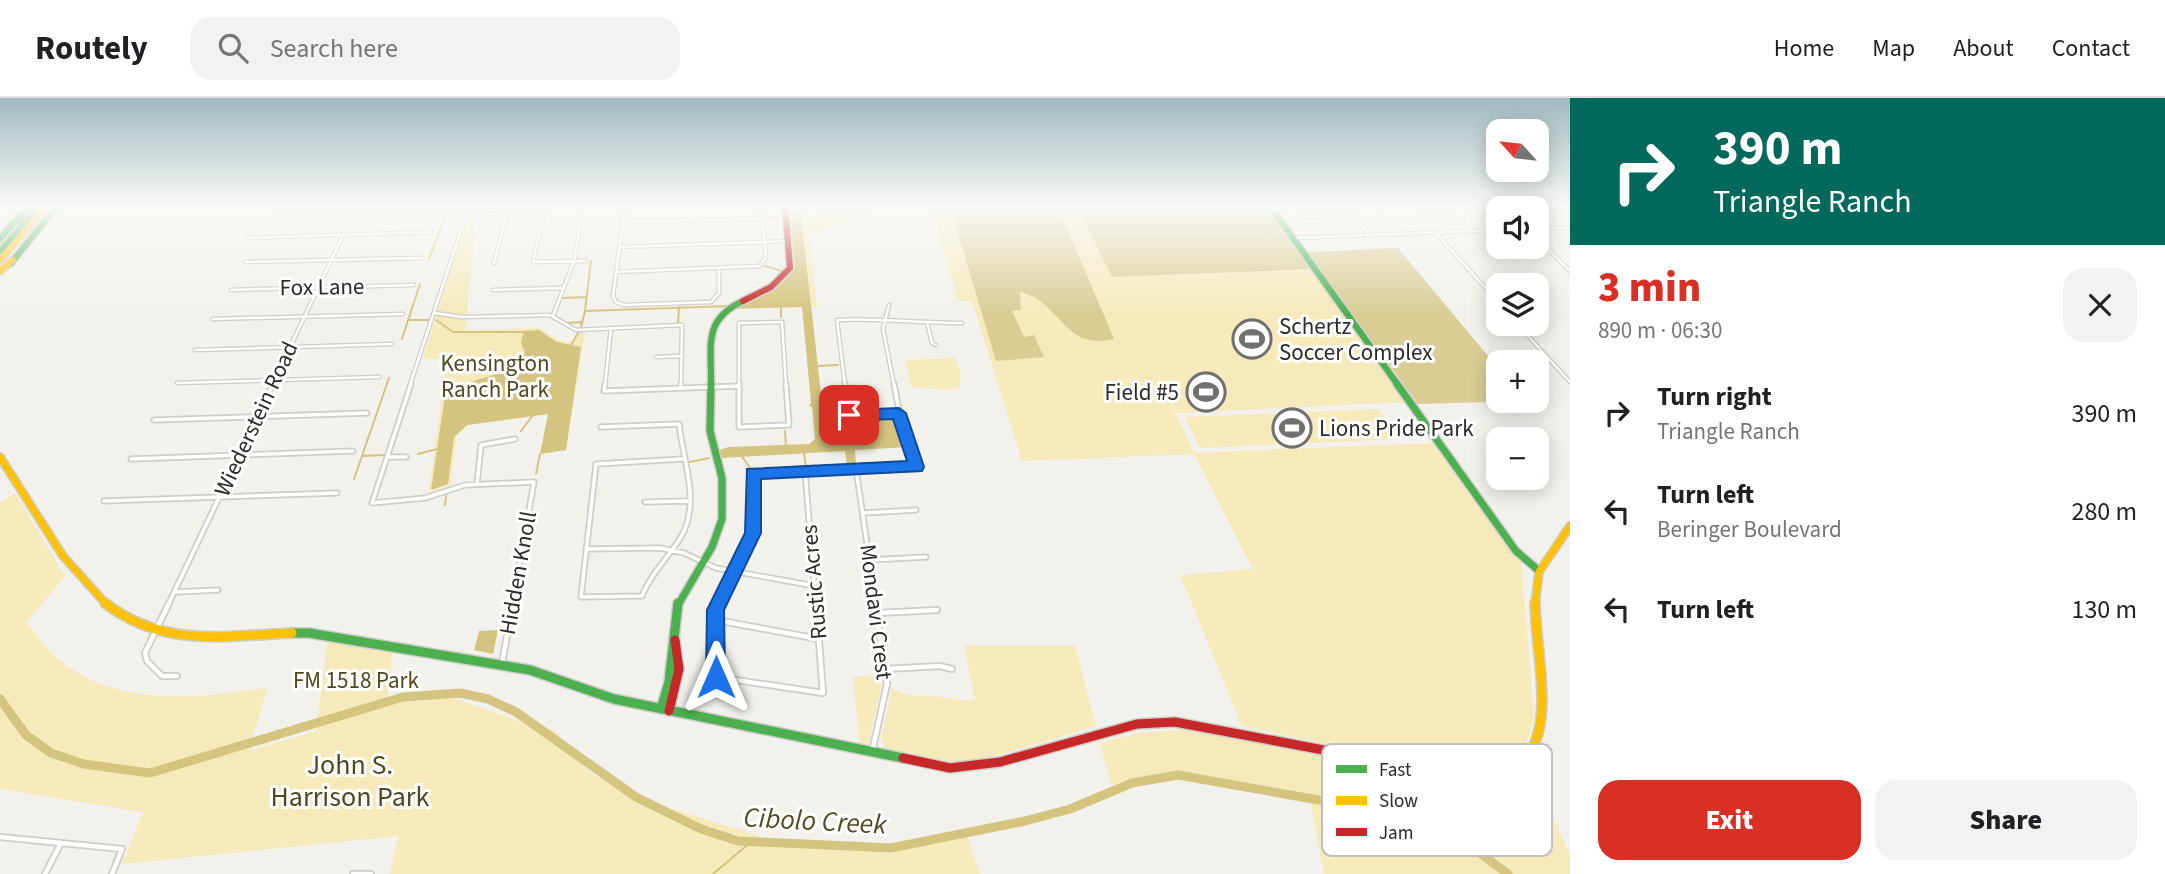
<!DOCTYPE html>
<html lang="en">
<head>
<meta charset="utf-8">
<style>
	:root { --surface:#fff; --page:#f2f2f2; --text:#202124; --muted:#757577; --line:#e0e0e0; --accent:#d93025 }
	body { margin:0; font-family:"Source Sans 3",sans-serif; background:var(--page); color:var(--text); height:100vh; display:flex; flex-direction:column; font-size:26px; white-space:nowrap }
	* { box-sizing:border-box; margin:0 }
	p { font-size:23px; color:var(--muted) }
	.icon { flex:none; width:38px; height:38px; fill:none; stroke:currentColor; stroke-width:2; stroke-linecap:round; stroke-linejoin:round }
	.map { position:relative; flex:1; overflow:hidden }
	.panel { display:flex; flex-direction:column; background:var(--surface); width:595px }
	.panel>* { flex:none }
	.guide { background:#00695c; color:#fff; overflow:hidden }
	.needle { width:46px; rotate:297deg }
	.controls { position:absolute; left:1486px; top:21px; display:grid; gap:14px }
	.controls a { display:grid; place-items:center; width:63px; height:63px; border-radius:14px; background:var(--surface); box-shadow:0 4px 18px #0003; font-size:35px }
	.pin { position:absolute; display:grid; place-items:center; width:60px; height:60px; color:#fff; margin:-30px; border-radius:14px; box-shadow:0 4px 10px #0006 }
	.me { position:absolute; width:77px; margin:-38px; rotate:0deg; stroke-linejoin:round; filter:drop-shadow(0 0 5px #0008) }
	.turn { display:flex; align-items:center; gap:24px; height:147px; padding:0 28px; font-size:32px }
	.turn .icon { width:91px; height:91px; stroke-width:2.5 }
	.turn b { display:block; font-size:49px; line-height:60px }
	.round { display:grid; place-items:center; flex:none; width:74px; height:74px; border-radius:21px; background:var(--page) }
	.head { display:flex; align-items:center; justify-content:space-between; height:119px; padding:0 28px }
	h1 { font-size:42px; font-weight:800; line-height:52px; color:var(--accent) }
	.action { display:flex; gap:14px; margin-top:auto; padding:14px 28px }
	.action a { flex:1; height:80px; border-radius:21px; background:var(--accent); color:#fff; font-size:28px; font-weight:800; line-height:80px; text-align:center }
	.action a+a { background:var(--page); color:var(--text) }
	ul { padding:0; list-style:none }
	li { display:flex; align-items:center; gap:21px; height:98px; padding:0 28px }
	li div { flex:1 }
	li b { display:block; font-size:26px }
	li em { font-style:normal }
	header { display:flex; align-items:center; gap:42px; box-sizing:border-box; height:98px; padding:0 35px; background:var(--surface); border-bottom:2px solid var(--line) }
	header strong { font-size:33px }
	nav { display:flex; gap:38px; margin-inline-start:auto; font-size:24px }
	.search { width:490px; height:63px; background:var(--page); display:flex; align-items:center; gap:18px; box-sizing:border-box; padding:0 24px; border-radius:21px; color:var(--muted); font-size:26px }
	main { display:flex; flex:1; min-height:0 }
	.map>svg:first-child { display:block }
</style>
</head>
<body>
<header>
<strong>Routely</strong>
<div class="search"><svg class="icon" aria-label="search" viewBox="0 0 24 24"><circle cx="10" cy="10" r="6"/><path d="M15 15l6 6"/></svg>Search here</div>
<nav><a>Home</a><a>Map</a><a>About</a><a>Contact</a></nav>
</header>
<main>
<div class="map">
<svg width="1570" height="776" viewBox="0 0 1570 776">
	<rect width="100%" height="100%" fill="#f2f1eb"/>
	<path fill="#f6eabb" d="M 446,108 L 477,108 L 465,233 L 540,230 L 558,242 L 573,245 L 580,233 L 585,233 L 566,352 L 540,356 L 548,316 L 467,327 L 456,339 L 451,387 L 429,394 L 447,261 L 423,261 L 467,119 Z
		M 800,108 L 809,108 L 806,111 L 809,122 L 825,112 L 844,114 L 873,108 L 872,116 L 860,117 L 809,138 L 817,208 L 812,208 Z
		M 931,108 L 1077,108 L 1112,179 L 1313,171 L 1406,304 L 1177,315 L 1155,271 L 1194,355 L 1437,345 L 1521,461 L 1534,619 C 1524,671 1497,677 1448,673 L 1242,628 L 1180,477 L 1253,471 L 1194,356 L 1022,363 L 972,203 L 958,203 Z
		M 955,260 L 960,274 L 960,289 L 950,292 L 911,289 L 905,262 Z
		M 1379,311 L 1400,341 L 1200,350 L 1185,319 Z
		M 15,395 L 65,478 L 27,524 C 35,535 44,549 54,558 C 117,611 192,600 267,590 L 249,653 L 316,633 L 328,541 L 392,555 L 387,608 L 434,593 L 526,626 L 554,632 L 590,675 L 657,706 L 790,748 L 847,753 L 898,752 L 967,737 L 980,776 L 390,776 L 398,738 L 122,766 L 143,714 L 0,691 L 0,405 Z
		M 964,548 L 1075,548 L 1096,628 L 988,660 L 988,663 L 954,667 L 886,651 L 881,641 L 892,590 C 916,603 920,595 942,599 C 955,601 961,604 975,602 Z
		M 880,577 L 881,588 L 869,644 L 867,648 L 860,649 L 853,579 Z
		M 1180,632 L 1215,635 L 1465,689 L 1500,688 L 1533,671 L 1570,758 L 1570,776 L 1324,776 L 1310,701 L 1217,679 L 1156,678 L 1111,687 L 1100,645 L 1138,635 Z"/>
	<path fill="#d9cc94" d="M 950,108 L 1051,108 L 1060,114 L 1114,241 C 1063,254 1061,202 1020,194 L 1021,212 L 1012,213 L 1024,239 L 1034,237 L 1044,259 L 996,263 Z
		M 1077,108 L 1268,108 L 1313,171 L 1112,179 Z
		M 1398,150 L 1498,270 L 1498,303 L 1524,303 L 1418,306 L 1307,154 Z"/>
	<path fill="#d5c47f" d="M 789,108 L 800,108 L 824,323 L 893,318 L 908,349 L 855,352 L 856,368 L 847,368 L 845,353 L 722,360 L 718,352 L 729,349 L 809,346 L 815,341 L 812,309 L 809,308 L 811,305 L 802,209 L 729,211 L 775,190 L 795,170 Z
		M 539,232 L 557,244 L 581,249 L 566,352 L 540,356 L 548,316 L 467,327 L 454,339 L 448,386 L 431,392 L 446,291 L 504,274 L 525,254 L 521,245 L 524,233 Z
		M 498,532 L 493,556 L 474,552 L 479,533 Z"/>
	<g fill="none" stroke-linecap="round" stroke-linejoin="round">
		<path stroke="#d5c47f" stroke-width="2" d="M 463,108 L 464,113
			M 766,120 L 782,120
			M 429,161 L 449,108
			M 765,168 L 782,173
			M 563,200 L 586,199
			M 781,210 L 781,219
			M 585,213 L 591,163
			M 410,222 L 429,222
			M 436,222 L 453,234 L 524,234
			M 566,225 L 582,224
			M 678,225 L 679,209
			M 581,229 L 585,213 L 729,208
			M 402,241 L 420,186
			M 571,247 L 578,235
			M 818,268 L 838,267
			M 521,333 L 533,317
			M 785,333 L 786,349
			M 804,354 L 806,371
			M 418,356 L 437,351
			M 741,357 L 750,370
			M 362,358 L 384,357
			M 690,364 L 709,360
			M 536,376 L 540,356
			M 354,381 L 389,280
			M 445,407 L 446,398
			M 713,776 L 752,743"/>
		<path stroke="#d5c47f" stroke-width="9" d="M 0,601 L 26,637 L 51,655 L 84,666 L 150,675 L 403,599 L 460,595 L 488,601 L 516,614 L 636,699 L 701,731 L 738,743 L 891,750 L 1025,723 L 1070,711 L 1132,685 L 1178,677 L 1403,717 L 1481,756 L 1508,776"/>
		<g stroke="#cecdc9" stroke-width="5">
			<path id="street-far2" d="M 545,108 L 533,164 L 586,163
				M 625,108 L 613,198 L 616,204 L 624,207 L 711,204 L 719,195 L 719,170
				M 1346,108 L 1370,137
				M 1378,108 L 1402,136
				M 1443,108 L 1468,133
				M 1479,108 L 1498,126
				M 1519,108 L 1521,110
				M 1559,108 L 1570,118
				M 275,115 L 439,111
				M 1386,117 L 1451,116
				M 1299,119 L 1354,117
				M 622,124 L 762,121
				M 1536,125 L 1543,131
				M 1536,131 L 1570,130
				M 1436,135 L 1498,204
				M 248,140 L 431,134
				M 1293,140 L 1498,132
				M 619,149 L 790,143
				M 1547,150 L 1570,173
				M 245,164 L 422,160
				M 494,165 L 508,108
				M 616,174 L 759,168 L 766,160 L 762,115 L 758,108
				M 231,192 L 414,187
				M 493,192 L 562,190
				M 889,207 L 883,231 L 894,287
				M 435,215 L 462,219 L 550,217 L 576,232 L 682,227 L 681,287
				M 553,218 L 574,163 L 583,108
				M 213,221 L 403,216
				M 927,224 L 932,245 L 936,247
				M 1517,226 L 1570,284
				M 195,252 L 392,246
				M 656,259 L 682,258
				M 177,285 L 379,279
				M 272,287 L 357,108
				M 410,287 L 466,117 L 544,113
				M 605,287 L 611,230
				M 739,287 L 739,225 L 782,224 L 786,287
				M 845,287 L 837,222 C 879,220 920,225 962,225"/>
		</g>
		<g stroke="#cecdc9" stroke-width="7">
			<path id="street-far1" d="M 411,286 L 372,405 L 425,400 L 465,387 L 534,384 L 512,507
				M 605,286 L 604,293 L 738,288
				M 739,286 L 739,329 L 789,327 L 786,286
				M 845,286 L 849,317 L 899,315
				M 681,290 L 681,286
				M 154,322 L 367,315
				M 601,329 L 679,326 C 683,363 701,404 681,439 C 669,459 651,475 642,498 L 581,499 L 596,366 L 683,361
				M 388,359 L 406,359
				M 131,361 L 353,353
				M 856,371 L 876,507
				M 805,373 L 816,507
				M 805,373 L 916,369 L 911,344 L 903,333 L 894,286
				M 477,386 L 481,347 L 515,341
				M 104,403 L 337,395
				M 645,404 L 688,403
				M 863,415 L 916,412
				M 586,451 L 660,450 L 684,455 L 716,470 L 815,488
				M 870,462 L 926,459
				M 175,494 L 218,492
				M 168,507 L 273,286
				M 717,507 L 753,435 L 753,376 L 805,373"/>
		</g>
		<g stroke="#cecdc9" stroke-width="8">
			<path id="street" d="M 169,505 L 145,555 L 147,563 L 162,578 L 177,578
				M 718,505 L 715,512 L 716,579 L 823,595 L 816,505
				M 878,515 L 937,512
				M 716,522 L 819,541
				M 502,565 L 513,505
				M 885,571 L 940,568 L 952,571
				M 872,654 L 887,586 L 875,505
				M 0,739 L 122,751 L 112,776
				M 45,776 L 60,747
				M 353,776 L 371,776"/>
		</g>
		<g stroke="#cecdc9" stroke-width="9">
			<path id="fast-far2" d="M 1270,108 L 1398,287
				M 19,125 L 31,108
				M 0,141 L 26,110
				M 0,153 L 39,108
				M 11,165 L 57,108
				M 711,287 C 712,248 702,222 743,203"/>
		</g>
		<g stroke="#cecdc9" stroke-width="10">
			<path id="fast-far1" d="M 1397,286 L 1516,453 L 1539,473
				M 678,507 L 712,449 L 722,421 L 722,380 L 710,333 L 711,286"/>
		</g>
		<g stroke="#cecdc9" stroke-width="12">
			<path id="fast" d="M 292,535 L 309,535 L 530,572 L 614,601 L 903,660
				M 661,611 L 669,584 L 678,505"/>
		</g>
		<g stroke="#cecdc9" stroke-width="9">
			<path id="slow-far2" d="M 0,162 L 47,108
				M 0,173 L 13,162"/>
		</g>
		<g stroke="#cecdc9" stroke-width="10">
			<path id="slow-far1" d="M 0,359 L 63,458 L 107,507
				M 1535,507 L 1539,474 L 1570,428"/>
		</g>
		<g stroke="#cecdc9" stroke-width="12">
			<path id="slow" d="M 105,505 C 163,550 224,538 292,535
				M 1350,657 C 1425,674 1541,726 1542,602 C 1542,570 1536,538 1535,505"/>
		</g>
		<g stroke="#cecdc9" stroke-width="9">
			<path id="jam-far1" d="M 743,203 L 771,189 L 790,170 L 785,108"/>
		</g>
		<g stroke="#cecdc9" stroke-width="12">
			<path id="jam" d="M 669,613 L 679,571 L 675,542
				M 903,660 L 950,670 L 1000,664 L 1137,626 L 1175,624 L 1350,657"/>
		</g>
		<use href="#street-far2" stroke="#fdfdfc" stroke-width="2.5"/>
		<use href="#street-far1" stroke="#fdfdfc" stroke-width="3.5"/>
		<use href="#street" stroke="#fdfdfc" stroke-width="4.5"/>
		<use href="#fast-far2" stroke="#4caf50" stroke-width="6"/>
		<use href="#fast-far1" stroke="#4caf50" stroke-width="7"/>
		<use href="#fast" stroke="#4caf50" stroke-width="9"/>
		<use href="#slow-far2" stroke="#ffc107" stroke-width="6"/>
		<use href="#slow-far1" stroke="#ffc107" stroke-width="7"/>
		<use href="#slow" stroke="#ffc107" stroke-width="9"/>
		<use href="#jam-far1" stroke="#c62828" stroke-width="6"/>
		<use href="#jam" stroke="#c62828" stroke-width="9"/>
	</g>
	<linearGradient id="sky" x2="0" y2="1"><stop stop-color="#a0babe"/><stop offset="0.5" stop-color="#f9f9f6"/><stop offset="1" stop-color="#f9f9f6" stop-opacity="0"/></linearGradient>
	<rect width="1570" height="217" fill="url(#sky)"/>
	<path fill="#1a73e8" stroke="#114b97" stroke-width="2" d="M 899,310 L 906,315 L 924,369 L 922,373 L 761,381 L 761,435 L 724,512 L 725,579 L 722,585 L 716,588 L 709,585 L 706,579 L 707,512 L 745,435 L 747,371 L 907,363 L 893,321 L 849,323 L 842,317 L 849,312 Z"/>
	<defs>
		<g id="stadium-ring" transform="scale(2.0125)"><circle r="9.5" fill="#fff" stroke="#71706c" stroke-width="1.5"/><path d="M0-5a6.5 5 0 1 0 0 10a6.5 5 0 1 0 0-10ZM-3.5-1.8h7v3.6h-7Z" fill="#71706c"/></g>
	</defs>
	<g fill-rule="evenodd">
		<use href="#stadium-ring" x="1252" y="241"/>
		<use href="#stadium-ring" x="1206" y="294"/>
		<use href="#stadium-ring" x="1292" y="330"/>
	</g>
	<g text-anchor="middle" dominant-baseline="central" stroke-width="6" stroke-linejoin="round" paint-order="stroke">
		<g font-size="23" fill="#2c2b27" stroke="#fff">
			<text transform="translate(322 189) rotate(-1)">Fox Lane</text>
			<text transform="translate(256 321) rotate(-65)">Wiederstein Road</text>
			<text transform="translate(518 475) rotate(-80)">Hidden Knoll</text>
			<text transform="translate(814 484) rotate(-95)">Rustic Acres</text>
			<text transform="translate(876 514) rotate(83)">Mondavi Crest</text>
		</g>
		<g font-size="23" fill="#2c2b27" stroke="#fff" text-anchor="start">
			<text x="1279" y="228">Schertz<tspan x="1279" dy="26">Soccer Complex</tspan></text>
			<text x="1179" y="294" text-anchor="end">Field #5</text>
			<text x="1319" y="330">Lions Pride Park</text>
		</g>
		<g font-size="23" fill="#524820" stroke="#fff">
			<text x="495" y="265">Kensington<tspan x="495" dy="26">Ranch Park</tspan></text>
			<text x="356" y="582">FM 1518 Park</text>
		</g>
		<g font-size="28" fill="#524820" stroke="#fff">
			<text x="350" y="667">John S.<tspan x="350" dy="32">Harrison Park</tspan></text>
		</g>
		<g font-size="28" font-style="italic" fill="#554b23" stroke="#fff">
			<text transform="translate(815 723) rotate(3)">Cibolo Creek</text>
		</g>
	</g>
	<rect x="1322" y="646" width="230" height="112" rx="10" fill="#fff" stroke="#c0bfbe" stroke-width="2"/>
	<rect x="1336" y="667" width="31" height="8" fill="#4caf50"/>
	<rect x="1336" y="698" width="31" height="9" fill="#ffc107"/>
	<rect x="1336" y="730" width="31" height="8" fill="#c62828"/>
	<g font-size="19" fill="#2c2b27">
		<text x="1379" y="678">Fast</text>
		<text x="1379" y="709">Slow</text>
		<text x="1379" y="741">Jam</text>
	</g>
</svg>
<div class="controls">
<a><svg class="needle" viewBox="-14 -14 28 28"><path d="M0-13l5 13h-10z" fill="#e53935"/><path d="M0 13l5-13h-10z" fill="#757577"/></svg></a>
<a><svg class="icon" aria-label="sound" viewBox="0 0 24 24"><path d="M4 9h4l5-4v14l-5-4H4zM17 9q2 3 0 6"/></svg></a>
<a><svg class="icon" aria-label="layers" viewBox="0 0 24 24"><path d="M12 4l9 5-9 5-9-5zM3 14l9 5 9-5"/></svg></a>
<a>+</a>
<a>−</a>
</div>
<div class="pin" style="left:849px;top:317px;background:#d93025"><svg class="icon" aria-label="arrive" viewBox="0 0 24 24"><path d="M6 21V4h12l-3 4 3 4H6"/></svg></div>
<svg class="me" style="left:716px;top:579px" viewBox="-20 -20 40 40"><path d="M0-17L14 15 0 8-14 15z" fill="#1a73e8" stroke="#fff" stroke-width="4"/></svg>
</div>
<section class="panel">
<div class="guide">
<div class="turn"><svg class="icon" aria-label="right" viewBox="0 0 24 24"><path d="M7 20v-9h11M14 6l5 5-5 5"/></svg><div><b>390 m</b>Triangle Ranch</div></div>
</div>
<div class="head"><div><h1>3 min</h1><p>890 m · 06:30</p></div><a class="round"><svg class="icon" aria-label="close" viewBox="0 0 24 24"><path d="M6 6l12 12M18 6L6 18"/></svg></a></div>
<ul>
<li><svg class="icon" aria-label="right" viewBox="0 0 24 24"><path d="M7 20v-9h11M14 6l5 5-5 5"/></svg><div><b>Turn right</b><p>Triangle Ranch</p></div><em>390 m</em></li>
<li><svg class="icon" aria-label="left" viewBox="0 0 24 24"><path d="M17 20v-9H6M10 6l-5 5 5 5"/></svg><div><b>Turn left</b><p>Beringer Boulevard</p></div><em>280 m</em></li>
<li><svg class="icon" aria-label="left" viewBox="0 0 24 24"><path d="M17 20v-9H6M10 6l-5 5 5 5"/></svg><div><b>Turn left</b></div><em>130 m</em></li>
</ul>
<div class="action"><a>Exit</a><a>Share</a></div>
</section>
</main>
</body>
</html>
